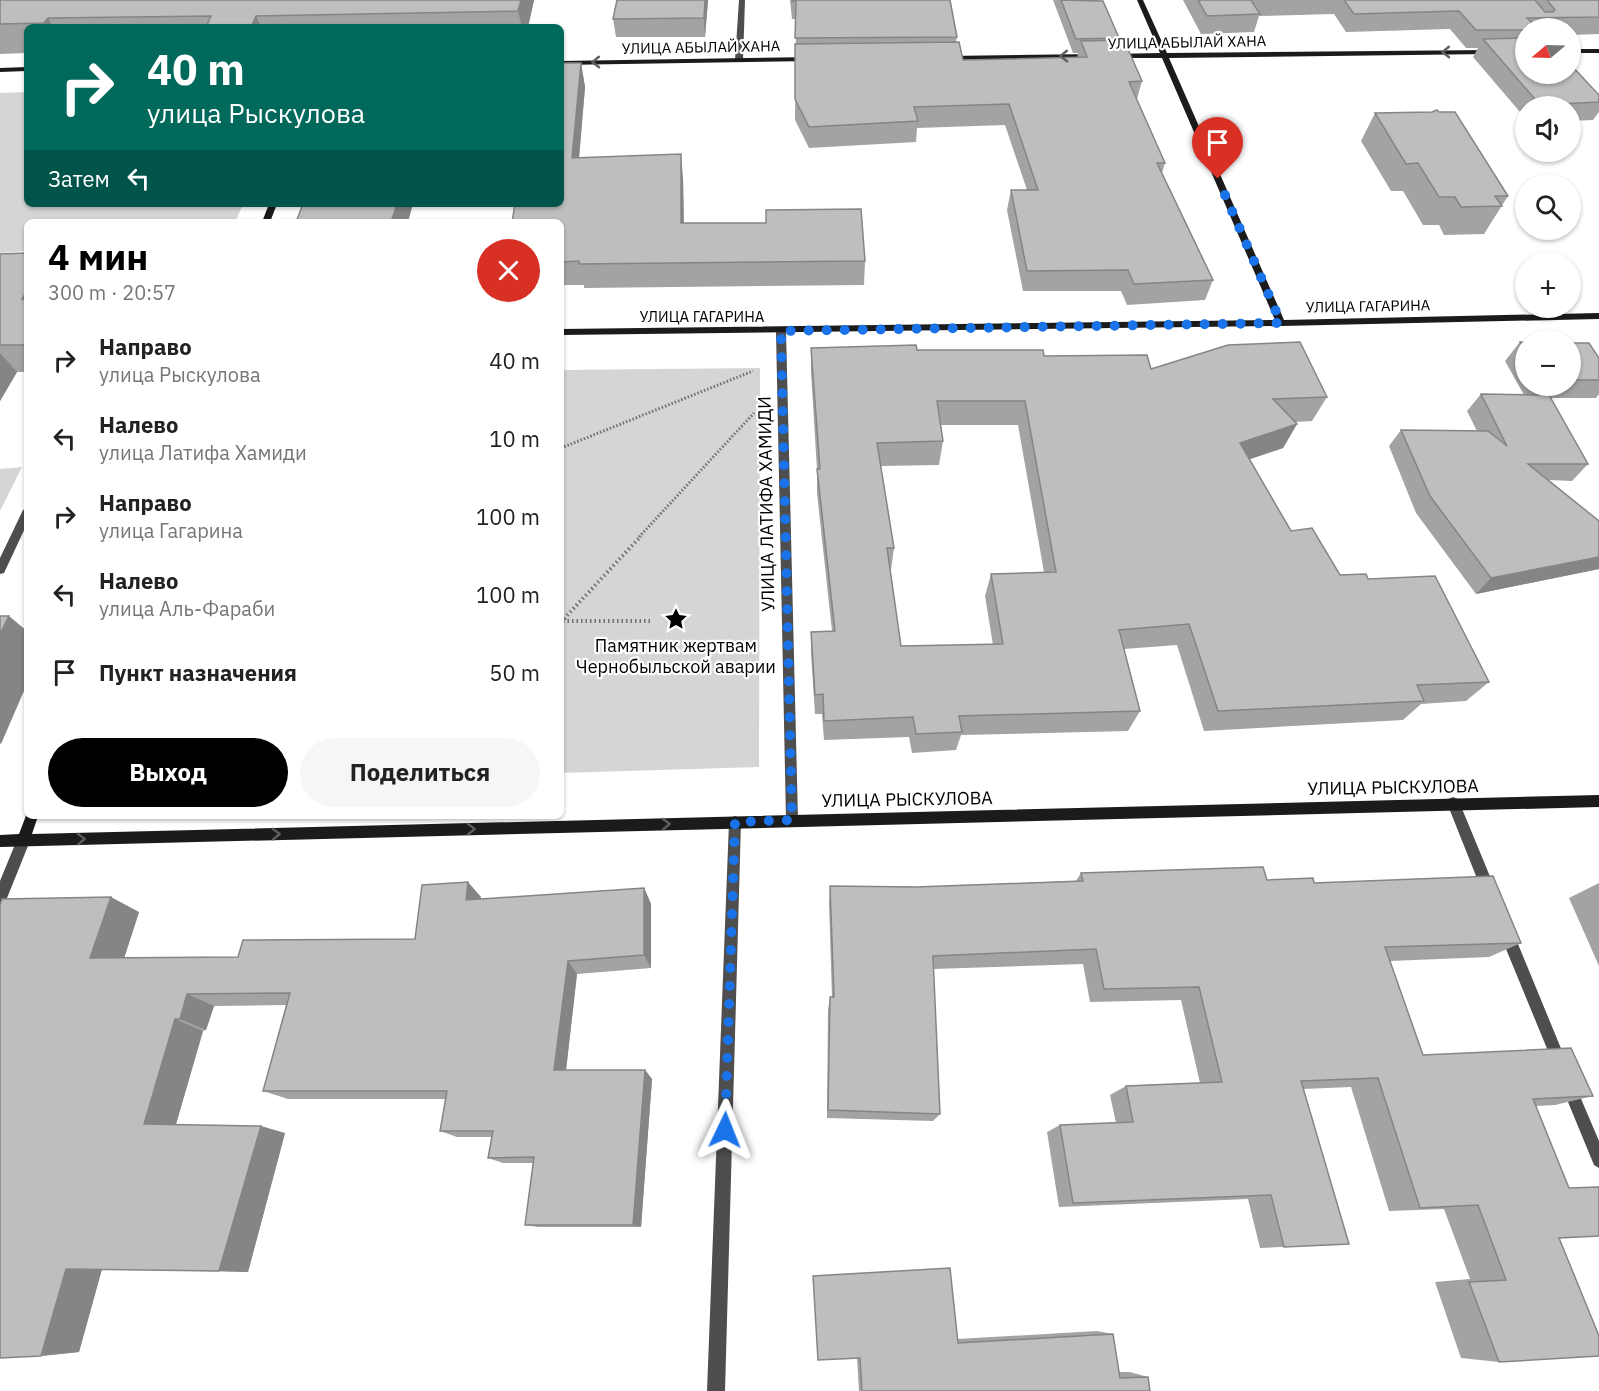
<!DOCTYPE html>
<html lang="ru">
<head>
<meta charset="utf-8">
<style>
	:root { --surface:#fff; --page:#f6f6f6; --text:#222; --muted:#767676; --accent:#000 }
	body { margin:0; font-family:"IBM Plex Sans",sans-serif; background:var(--page); color:var(--text); height:100vh; display:flex; flex-direction:column; font-size:22px; white-space:nowrap }
	* { box-sizing:border-box; margin:0 }
	p { font-size:20px; color:var(--muted) }
	.icon { flex:none; width:33px; height:33px; fill:none; stroke:currentColor; stroke-width:2; stroke-linecap:round; stroke-linejoin:round }
	.map { position:relative; flex:1; overflow:hidden }
	.sheet { position:absolute; left:24px; top:219px; width:540px; height:600px; display:flex; flex-direction:column; background:var(--surface); border-radius:9px; box-shadow:0 2px 4px #0004 }
	.sheet>* { flex:none }
	.banner { position:absolute; left:24px; top:24px; width:540px; height:183px; border-radius:9px; box-shadow:0 2px 4px #0004; background:#00695c; color:#fff; overflow:hidden }
	.needle { width:39px; rotate:251deg }
	.buttons { position:absolute; left:1515px; top:18px; display:grid; gap:12px }
	.buttons a { display:grid; place-items:center; width:66px; height:66px; border-radius:50%; background:var(--surface); box-shadow:0 2px 4px #0004; font-size:30px }
	.pin { position:absolute; display:grid; place-items:center; width:51px; height:51px; color:#fff; margin:-62px -26px; border-radius:50% 50% 50% 0; rotate:-45deg; box-shadow:0 0 6px #0007 }
	.pin .icon { rotate:45deg }
	.me { position:absolute; width:66px; margin:-33px; rotate:2deg; stroke-linejoin:round; filter:drop-shadow(0 0 4px #0008) }
	.turn { display:flex; align-items:center; gap:21px; height:126px; padding:0 24px; font-size:27px }
	.turn .icon { width:78px; height:78px; stroke-width:2.5 }
	.turn b { display:block; font-size:42px; line-height:51px }
	.then { display:flex; align-items:center; height:57px; padding:0 24px; background:#0003; gap:12px; font-size:22px }
	.round { display:grid; place-items:center; flex:none; width:63px; height:63px; border-radius:32px; background:var(--page) }
	.headline { display:flex; align-items:center; justify-content:space-between; height:102px; padding:0 24px }
	h1 { font-size:36px; font-weight:700; line-height:45px; color:var(--accent) }
	.primary-button { display:flex; gap:12px; margin-top:auto; padding:12px 24px }
	.primary-button a { flex:1; height:69px; border-radius:36px; background:var(--accent); color:#fff; font-size:24px; font-weight:700; line-height:69px; text-align:center }
	.primary-button a+a { background:var(--page); color:var(--text) }
	ul { padding:0; list-style:none }
	li { display:flex; align-items:center; gap:18px; height:78px; padding:0 24px }
	li div { flex:1 }
	li b { display:block; font-size:22px }
	li em { font-style:normal }
	.map>svg:first-child { display:block }
</style>
</head>
<body>
<div class="map">
<svg width="1599" height="1391" viewBox="0 0 1599 1391">
	<rect width="100%" height="100%" fill="#fff"/>
	<path fill="#d5d5d5" d="M 27,92 L 27,204 L 243,204 L 235,222 L 27,222 L 27,251 L 0,253 L 0,93 Z
		M 760,368 L 759,767 L 561,773 L 561,370 Z
		M 22,467 L 0,511 L 0,469 Z"/>
	<g fill="none" stroke-linecap="round" stroke-linejoin="round">
		<path stroke="#707070" stroke-width="3" stroke-dasharray="1.5 2" stroke-linecap="butt" d="M 561,448 L 753,371
			M 639,537 L 754,413"/>
		<path stroke="#707070" stroke-width="4" stroke-dasharray="1.5 3" stroke-linecap="butt" d="M 563,621 L 650,621
			M 561,622 L 641,536"/>
		<path fill="#4e4e4e" fill-rule="evenodd" d="M 27,509 L 27,524 L 4,573 L 0,574 L 0,558 L 23,510 Z"/>
		<path fill="#4e4e4e" fill-rule="evenodd" d="M 739,0 L 745,0 L 743,60 L 739,62 L 735,60 Z
			M 781,328 L 786,331 L 798,820 L 797,824 L 792,826 L 787,824 L 786,820 L 776,331 Z
			M 1453,797 L 1458,799 L 1496,891 L 1494,896 L 1489,897 L 1484,896 L 1447,803 L 1448,799 Z
			M 735,816 L 740,818 L 741,822 L 725,1391 L 707,1391 L 729,822 L 730,818 Z
			M 23,835 L 28,837 L 30,841 L 5,903 L 0,905 L 0,881 L 18,837 Z
			M 1506,925 L 1511,927 L 1567,1063 L 1565,1068 L 1560,1070 L 1555,1068 L 1499,932 L 1501,927 Z
			M 1568,1078 L 1573,1080 L 1599,1141 L 1599,1168 L 1594,1165 L 1561,1085 L 1563,1080 Z"/>
		<path fill="#1b1b1b" fill-rule="evenodd" d="M 1137,0 L 1143,0 L 1167,53 L 1490,50 L 1494,52 L 1490,54 L 1169,58 L 1284,320 L 1599,313 L 1599,319 L 1281,326 L 561,335 L 561,329 L 1275,320 L 1162,58 L 1114,58 L 1110,56 L 1114,54 L 1160,53 Z
			M 1570,49 L 1599,49 L 1599,53 L 1570,53 Z
			M 1094,54 L 1098,56 L 1097,58 L 946,60 L 942,58 L 946,56 Z
			M 815,57 L 815,61 L 812,61 L 561,65 L 561,61 Z
			M 27,67 L 27,71 L 0,72 L 0,68 Z
			M 269,204 L 277,204 L 270,222 L 262,222 Z
			M 1599,795 L 1599,807 L 0,847 L 0,835 L 19,834 L 27,813 L 27,816 L 38,816 L 32,834 Z"/>
	</g>
	<path fill="#a3a3a3" fill-rule="evenodd" d="M 0,0 L 534,0 L 528,27 L 27,27 L 27,53 L 0,54 Z
		M 617,0 L 708,0 L 705,37 L 616,37 L 613,19 Z
		M 790,0 L 950,0 L 957,37 L 956,42 L 963,60 L 1077,58 L 1078,53 L 1073,53 L 1053,0 L 1098,0 L 1119,38 L 1118,40 L 1142,81 L 1137,99 L 1165,163 L 1162,173 L 1213,280 L 1205,300 L 1127,305 L 1121,291 L 1023,291 L 1007,210 L 1011,190 L 1027,190 L 1005,125 L 917,128 L 916,142 L 809,148 L 795,120 L 796,19 L 792,19 Z
		M 1183,0 L 1599,0 L 1599,34 L 1570,35 L 1570,28 L 1526,28 L 1526,74 L 1599,95 L 1599,112 L 1593,120 L 1570,121 L 1570,106 L 1526,106 L 1526,119 L 1473,57 L 1478,48 L 1466,48 L 1450,29 L 1346,32 L 1334,14 L 1259,16 L 1254,32 L 1201,34 Z
		M 581,63 L 585,87 L 579,158 L 683,178 L 684,223 L 865,261 L 864,285 L 584,288 L 584,285 L 561,285 L 561,222 Z
		M 1375,113 L 1508,196 L 1484,234 L 1444,235 L 1439,225 L 1423,225 L 1403,191 L 1391,191 L 1361,141 Z
		M 27,253 L 27,372 L 17,372 L 0,401 L 0,254 Z
		M 1520,342 L 1526,342 L 1526,386 L 1570,386 L 1570,343 L 1599,358 L 1599,394 L 1596,398 L 1551,398 L 1588,464 L 1572,481 L 1549,480 L 1599,521 L 1599,569 L 1476,594 L 1416,513 L 1389,446 L 1401,430 L 1477,431 L 1467,411 L 1481,394 L 1524,395 L 1505,361 Z
		M 811,348 L 917,350 L 1044,356 L 1151,369 L 1327,397 L 1312,421 L 1295,422 L 1297,424 L 1283,448 L 1249,459 L 1291,531 L 1340,575 L 1368,579 L 1489,682 L 1466,701 L 1421,704 L 1403,720 L 1204,731 L 1177,645 L 1124,649 L 1140,711 L 1128,731 L 961,735 L 956,750 L 912,753 L 909,737 L 824,740 L 822,714 L 815,714 L 811,653 L 811,632 L 832,631 L 817,493 L 817,470 L 811,372 ZM 941,425 L 1018,425 L 1044,572 L 991,574 L 985,596 L 993,645 L 901,646 L 890,570 L 891,570 L 894,548 L 881,466 L 939,465 L 943,441 Z
		M 1081,873 L 1267,880 L 1314,883 L 1521,943 L 1489,957 L 1390,961 L 1423,1055 L 1593,1096 L 1555,1105 L 1535,1106 L 1559,1238 L 1499,1362 L 1461,1358 L 1435,1282 L 1470,1279 L 1444,1209 L 1389,1211 L 1351,1087 L 1303,1089 L 1349,1244 L 1260,1248 L 1248,1199 L 1059,1207 L 1047,1132 L 1060,1125 L 1116,1123 L 1110,1095 L 1126,1086 L 1200,1083 L 1181,1000 L 1090,1002 L 1083,964 L 933,969 L 940,1114 L 933,1121 L 827,1118 L 828,1010 L 830,997 L 832,997 L 829,903 L 830,886 L 916,887 L 1076,881 Z
		M 1599,883 L 1599,966 L 1569,898 Z
		M 644,888 L 651,904 L 651,968 L 577,974 L 566,1070 L 645,1070 L 652,1079 L 641,1227 L 538,1227 L 525,1225 L 533,1163 L 503,1163 L 488,1158 L 492,1137 L 457,1137 L 440,1131 L 446,1099 L 288,1099 L 263,1091 L 286,1005 L 214,1006 L 206,1030 L 203,1031 L 176,1124 L 285,1133 L 248,1272 L 102,1269 L 79,1352 L 41,1356 L 2,899 L 139,912 L 124,958 L 238,957 L 415,939 L 481,897 L 481,899 Z
		M 950,1268 L 957,1339 L 1097,1331 L 1113,1334 L 1119,1372 L 1130,1372 L 1148,1377 L 1150,1391 L 859,1391 L 857,1358 L 818,1360 L 813,1276 Z"/>
	<path fill="#858585" d="M 521,0 L 534,0 L 528,27 L 522,27 L 518,11 Z
		M 705,0 L 708,0 L 705,37 L 704,18 Z
		M 256,16 L 261,27 L 251,27 Z
		M 48,18 L 53,27 L 47,27 L 44,23 Z
		M 581,63 L 585,87 L 577,182 L 572,158 Z
		M 681,154 L 683,178 L 684,247 L 681,223 Z
		M 397,204 L 413,204 L 408,222 L 391,222 Z
		M 27,291 L 27,305 L 22,299 Z
		M 0,353 L 17,372 L 0,401 Z
		M 1297,424 L 1283,448 L 1227,467 L 1240,443 Z
		M 1599,557 L 1599,569 L 1476,594 L 1491,578 Z
		M 9,616 L 27,631 L 27,684 L 1,744 L 0,743 L 0,634 Z
		M 468,882 L 481,897 L 479,915 L 466,900 Z
		M 644,888 L 651,904 L 651,968 L 644,955 Z
		M 111,897 L 139,912 L 120,971 L 90,958 Z
		M 568,961 L 577,974 L 565,1079 L 554,1070 Z
		M 187,994 L 214,1006 L 206,1030 L 180,1019 Z
		M 175,1019 L 203,1031 L 174,1131 L 144,1124 Z
		M 645,1070 L 652,1079 L 641,1227 L 633,1225 Z
		M 261,1126 L 285,1133 L 248,1272 L 219,1271 Z
		M 66,1269 L 102,1269 L 79,1352 L 41,1356 Z"/>
	<path fill="#bebebe" stroke="#858585" stroke-width="1.5" fill-rule="evenodd" d="M 0,0 L 521,0 L 518,11 L 256,16 L 251,27 L 206,27 L 211,16 L 48,18 L 44,23 L 0,24 Z
		M 617,0 L 705,0 L 704,18 L 613,19 Z
		M 792,0 L 950,0 L 957,37 L 795,38 L 796,1 L 792,1 Z
		M 1061,0 L 1103,1 L 1119,38 L 1076,39 Z
		M 1198,0 L 1251,0 L 1260,14 L 1207,16 Z
		M 1344,0 L 1535,0 L 1545,12 L 1553,12 L 1555,10 L 1547,0 L 1599,0 L 1599,17 L 1527,18 L 1537,28 L 1526,28 L 1526,30 L 1476,30 L 1459,11 L 1354,14 Z
		M 1526,38 L 1526,74 L 1570,74 L 1570,64 L 1599,95 L 1599,102 L 1540,105 L 1483,39 Z
		M 1124,40 L 1142,81 L 1129,82 L 1165,163 L 1157,163 L 1213,280 L 1134,284 L 1128,270 L 1027,271 L 1011,190 L 1038,190 L 1009,104 L 914,107 L 918,121 L 809,127 L 795,99 L 795,44 L 959,42 L 963,60 L 1087,57 L 1081,41 Z
		M 561,63 L 581,63 L 572,158 L 681,154 L 681,223 L 766,223 L 766,210 L 861,209 L 865,261 L 579,264 L 579,261 L 561,262 L 561,222 L 512,222 L 515,204 L 561,204 Z
		M 1437,110 L 1439,112 L 1455,112 L 1508,196 L 1495,196 L 1502,206 L 1461,207 L 1455,197 L 1439,197 L 1418,163 L 1406,164 L 1375,113 L 1432,112 Z
		M 303,204 L 397,204 L 391,222 L 296,222 Z
		M 27,253 L 27,291 L 22,299 L 27,299 L 27,345 L 0,345 L 0,254 Z
		M 1300,342 L 1327,397 L 1273,399 L 1297,424 L 1240,443 L 1291,531 L 1312,528 L 1340,575 L 1366,574 L 1368,579 L 1435,576 L 1489,682 L 1417,685 L 1424,701 L 1218,711 L 1189,624 L 1119,630 L 1140,711 L 959,716 L 962,732 L 916,734 L 913,717 L 824,721 L 823,694 L 815,695 L 811,632 L 835,631 L 817,469 L 820,469 L 811,348 L 916,345 L 917,350 L 1043,350 L 1044,356 L 1147,355 L 1151,369 L 1228,345 ZM 937,401 L 1025,401 L 1056,572 L 991,574 L 1003,644 L 901,646 L 887,548 L 894,548 L 877,443 L 943,441 Z
		M 1520,342 L 1526,342 L 1526,352 Z
		M 1570,343 L 1589,343 L 1599,358 L 1599,380 L 1570,380 Z
		M 1481,394 L 1549,395 L 1588,464 L 1528,464 L 1599,521 L 1599,557 L 1491,578 L 1430,496 L 1401,430 L 1488,431 L 1507,446 Z
		M 0,616 L 9,616 L 0,634 Z
		M 1263,867 L 1267,880 L 1313,878 L 1314,883 L 1493,876 L 1521,943 L 1385,947 L 1423,1055 L 1571,1048 L 1593,1096 L 1533,1099 L 1569,1188 L 1599,1187 L 1599,1236 L 1559,1238 L 1599,1336 L 1599,1356 L 1499,1362 L 1469,1282 L 1506,1280 L 1478,1205 L 1420,1208 L 1378,1078 L 1301,1081 L 1349,1244 L 1284,1247 L 1271,1195 L 1073,1203 L 1060,1125 L 1133,1122 L 1126,1086 L 1222,1082 L 1199,987 L 1104,989 L 1096,949 L 933,956 L 940,1114 L 828,1110 L 830,997 L 834,997 L 830,886 L 916,887 L 1083,881 L 1081,873 Z
		M 468,882 L 466,900 L 644,888 L 644,955 L 568,961 L 554,1070 L 645,1070 L 633,1225 L 525,1225 L 534,1157 L 488,1158 L 493,1131 L 440,1131 L 447,1091 L 263,1091 L 290,993 L 187,994 L 180,1019 L 175,1019 L 144,1124 L 261,1126 L 219,1271 L 66,1269 L 41,1356 L 0,1358 L 0,905 L 2,899 L 111,897 L 90,958 L 238,957 L 243,940 L 415,939 L 422,885 Z
		M 950,1268 L 958,1343 L 1113,1334 L 1120,1378 L 1148,1377 L 1150,1391 L 862,1391 L 860,1358 L 818,1360 L 813,1276 Z"/>
	<defs><path id="oneway-chevron" d="M-2-3.5L2.5 0L-2 3.5" fill="none" stroke-width="1.6" stroke-linecap="round" stroke-linejoin="round" transform="scale(1.5)"/></defs>
	<g stroke="#5f5f5f">
		<use href="#oneway-chevron" transform="translate(1446 52) rotate(179)"/>
		<use href="#oneway-chevron" transform="translate(1064 56) rotate(179)"/>
		<use href="#oneway-chevron" transform="translate(596 62) rotate(179)"/>
		<use href="#oneway-chevron" transform="translate(666 824) rotate(-2)"/>
		<use href="#oneway-chevron" transform="translate(471 829) rotate(-2)"/>
		<use href="#oneway-chevron" transform="translate(276 834) rotate(-2)"/>
		<use href="#oneway-chevron" transform="translate(81 839) rotate(-2)"/>
	</g>
	<g fill="none" stroke-linecap="round" stroke-linejoin="round">
		<path stroke="#1a73e8" stroke-width="10" stroke-dasharray="0 18" d="M 725,1130 L 735,822 L 792,820 L 781,331 L 1281,323 L 1218,179"/>
	</g>
	<defs>
		<g id="sight-bare" transform="scale(1.8)"><path d="M0-6L1.8-2.2L6-1.7L2.9 1.2L3.7 5.4L0 3.3L-3.7 5.4L-2.9 1.2L-6-1.7L-1.8-2.2Z" fill="#000" stroke="#fff" stroke-width="2.5" paint-order="stroke"/></g>
	</defs>
	<g fill-rule="evenodd">
		<use href="#sight-bare" x="676" y="619"/>
	</g>
	<g text-anchor="middle" dominant-baseline="central" stroke-width="4.5" stroke-linejoin="round" paint-order="stroke">
		<g font-size="15" fill="#000" stroke="#fff">
			<text transform="translate(1187 42) rotate(-1)">УЛИЦА АБЫЛАЙ ХАНА</text>
			<text transform="translate(701 47) rotate(-1)">УЛИЦА АБЫЛАЙ ХАНА</text>
			<text transform="translate(1368 306) rotate(-1)">УЛИЦА ГАГАРИНА</text>
			<text x="702" y="316">УЛИЦА ГАГАРИНА</text>
		</g>
		<g font-size="18" fill="#000" stroke="#fff">
			<text transform="translate(766 504) rotate(-91)">УЛИЦА ЛАТИФА ХАМИДИ</text>
			<text transform="translate(1393 787) rotate(-1)">УЛИЦА РЫСКУЛОВА</text>
			<text transform="translate(907 799) rotate(-1)">УЛИЦА РЫСКУЛОВА</text>
		</g>
		<g font-size="18" fill="#000" stroke="#fff">
			<text x="676" y="645">Памятник жертвам<tspan x="676" dy="21">Чернобыльской аварии</tspan></text>
		</g>
	</g>
</svg>
<div class="buttons">
<a><svg class="needle" viewBox="-14 -14 28 28"><path d="M0-13l5 13h-10z" fill="#e53935"/><path d="M0 13l5-13h-10z" fill="#767676"/></svg></a>
<a><svg class="icon" aria-label="sound" viewBox="0 0 24 24"><path d="M4 9h4l5-4v14l-5-4H4zM17 9q2 3 0 6"/></svg></a>
<a><svg class="icon" aria-label="search" viewBox="0 0 24 24"><circle cx="10" cy="10" r="6"/><path d="M15 15l6 6"/></svg></a>
<a>+</a>
<a>−</a>
</div>
<div class="pin" style="left:1218px;top:179px;background:#d93025"><svg class="icon" aria-label="arrive" viewBox="0 0 24 24"><path d="M6 21V4h12l-3 4 3 4H6"/></svg></div>
<svg class="me" style="left:725px;top:1130px" viewBox="-20 -20 40 40"><path d="M0-17L14 15 0 8-14 15z" fill="#1a73e8" stroke="#fff" stroke-width="4"/></svg>
<div class="banner">
<div class="turn"><svg class="icon" aria-label="right" viewBox="0 0 24 24"><path d="M7 20v-9h11M14 6l5 5-5 5"/></svg><div><b>40 m</b>улица Рыскулова</div></div>
<div class="then">Затем<svg class="icon" aria-label="left" viewBox="0 0 24 24"><path d="M17 20v-9H6M10 6l-5 5 5 5"/></svg></div>
</div>
<section class="sheet">
<div class="headline"><div><h1>4 мин</h1><p>300 m · 20:57</p></div><a class="round" style="background:#d93025;color:#fff"><svg class="icon" aria-label="close" viewBox="0 0 24 24"><path d="M6 6l12 12M18 6L6 18"/></svg></a></div>
<ul>
<li><svg class="icon" aria-label="right" viewBox="0 0 24 24"><path d="M7 20v-9h11M14 6l5 5-5 5"/></svg><div><b>Направо</b><p>улица Рыскулова</p></div><em>40 m</em></li>
<li><svg class="icon" aria-label="left" viewBox="0 0 24 24"><path d="M17 20v-9H6M10 6l-5 5 5 5"/></svg><div><b>Налево</b><p>улица Латифа Хамиди</p></div><em>10 m</em></li>
<li><svg class="icon" aria-label="right" viewBox="0 0 24 24"><path d="M7 20v-9h11M14 6l5 5-5 5"/></svg><div><b>Направо</b><p>улица Гагарина</p></div><em>100 m</em></li>
<li><svg class="icon" aria-label="left" viewBox="0 0 24 24"><path d="M17 20v-9H6M10 6l-5 5 5 5"/></svg><div><b>Налево</b><p>улица Аль-Фараби</p></div><em>100 m</em></li>
<li><svg class="icon" aria-label="arrive" viewBox="0 0 24 24"><path d="M6 21V4h12l-3 4 3 4H6"/></svg><div><b>Пункт назначения</b></div><em>50 m</em></li>
</ul>
<div class="primary-button"><a>Выход</a><a>Поделиться</a></div>
</section>
</div>
</body>
</html>
